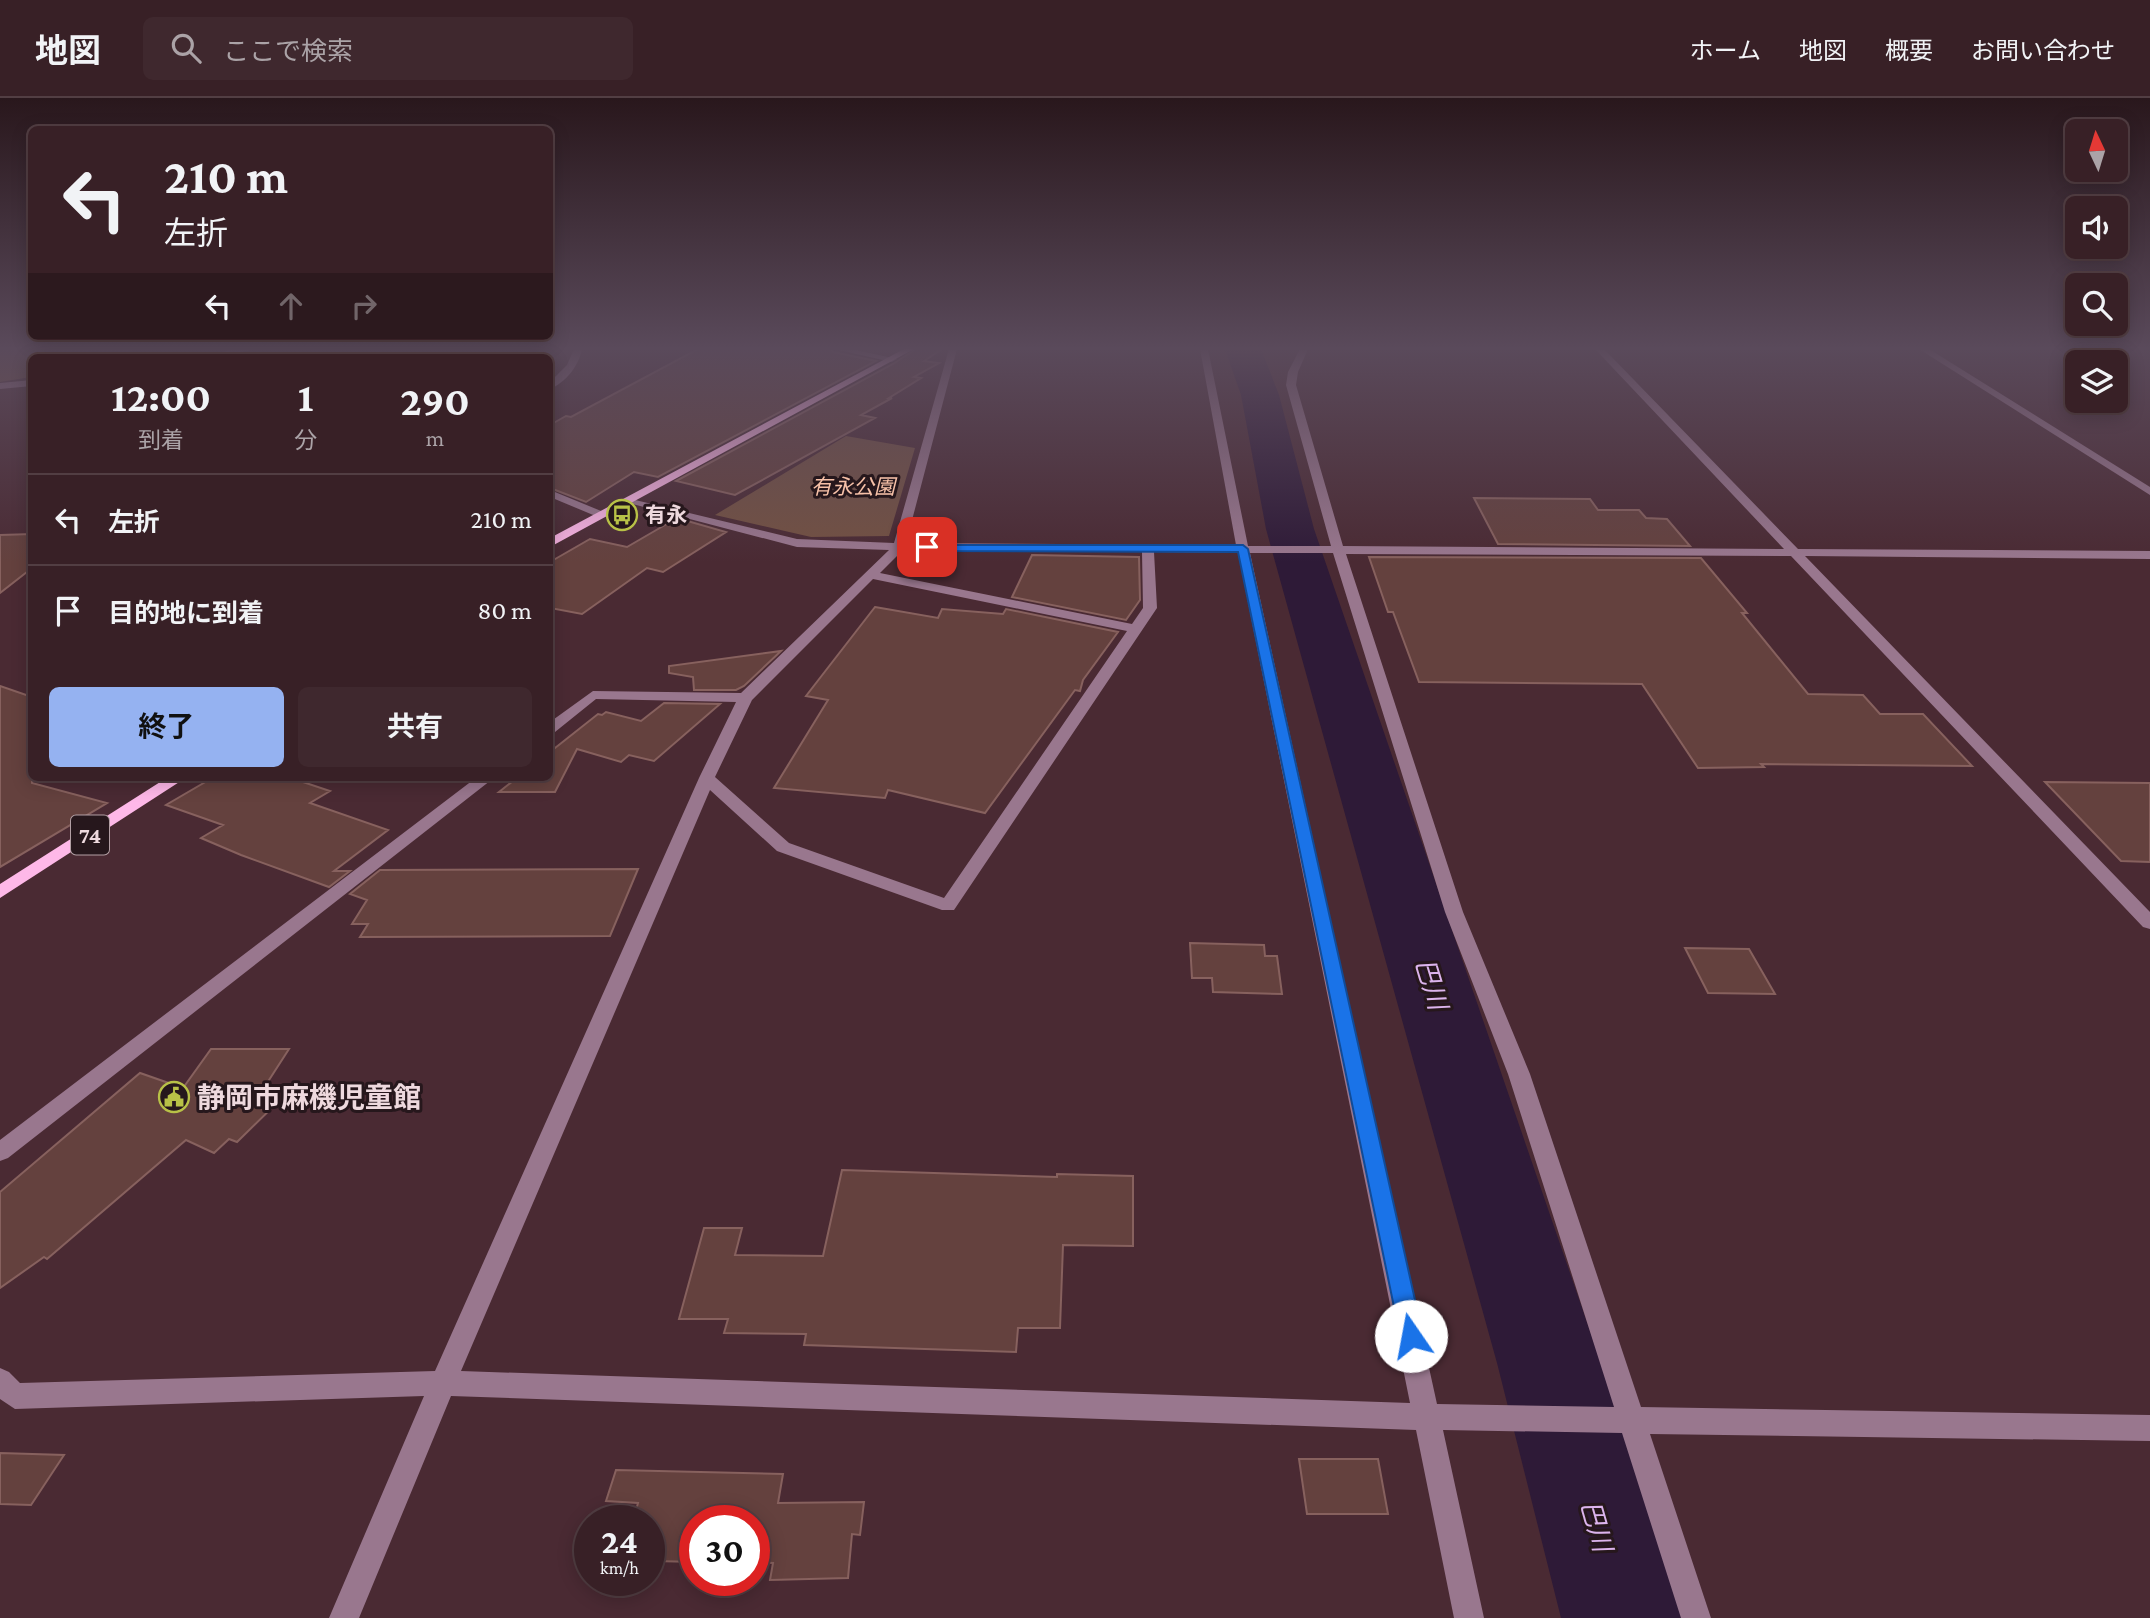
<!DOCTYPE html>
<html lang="ja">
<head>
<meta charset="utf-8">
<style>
	:root { --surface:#382026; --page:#3f282e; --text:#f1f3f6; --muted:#aba3a7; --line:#523e43; --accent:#95b2f1 }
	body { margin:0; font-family:"Crimson Pro","Noto Sans JP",serif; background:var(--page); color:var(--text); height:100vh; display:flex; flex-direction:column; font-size:26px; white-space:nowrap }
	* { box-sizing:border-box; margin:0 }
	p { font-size:23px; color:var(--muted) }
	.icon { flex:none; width:38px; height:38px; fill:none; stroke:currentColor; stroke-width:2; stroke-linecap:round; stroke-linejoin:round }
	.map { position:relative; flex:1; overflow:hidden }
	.details { position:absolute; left:28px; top:256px; width:525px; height:427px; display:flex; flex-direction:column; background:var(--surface); border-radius:10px; box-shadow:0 4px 18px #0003,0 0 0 2px var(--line) }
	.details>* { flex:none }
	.hud { position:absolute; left:28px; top:28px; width:525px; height:214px; border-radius:10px; box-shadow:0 4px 18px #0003,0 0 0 2px var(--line); background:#382026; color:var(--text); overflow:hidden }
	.needle { width:46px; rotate:356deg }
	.fabs { position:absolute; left:2065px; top:21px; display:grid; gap:14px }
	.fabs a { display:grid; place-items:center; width:63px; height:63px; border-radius:10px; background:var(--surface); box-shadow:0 4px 18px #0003,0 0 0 2px var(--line); font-size:35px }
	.speed { position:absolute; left:574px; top:1407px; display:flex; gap:14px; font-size:35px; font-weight:700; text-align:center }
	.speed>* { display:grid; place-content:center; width:91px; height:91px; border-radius:50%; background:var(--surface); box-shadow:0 4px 18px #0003,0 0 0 2px var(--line); line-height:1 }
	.speed small { font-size:18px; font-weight:400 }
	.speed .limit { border:10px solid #d22; background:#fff; color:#111 }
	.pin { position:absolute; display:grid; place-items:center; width:60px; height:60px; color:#fff; margin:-30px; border-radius:14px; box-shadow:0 4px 10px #0006 }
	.me { position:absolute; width:77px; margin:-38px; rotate:348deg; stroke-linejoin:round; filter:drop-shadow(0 0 5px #0008) }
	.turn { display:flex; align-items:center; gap:24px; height:147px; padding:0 21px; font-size:32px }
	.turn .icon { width:91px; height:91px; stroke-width:2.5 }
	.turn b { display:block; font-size:49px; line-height:60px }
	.lanes { display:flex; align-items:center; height:66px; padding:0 21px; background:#0003; justify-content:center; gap:35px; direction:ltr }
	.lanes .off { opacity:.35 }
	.eta { display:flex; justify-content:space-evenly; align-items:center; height:119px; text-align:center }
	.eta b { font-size:42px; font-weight:700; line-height:49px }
	.button { display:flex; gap:14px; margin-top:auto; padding:14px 21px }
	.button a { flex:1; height:80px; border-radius:10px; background:var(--accent); color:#111; font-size:28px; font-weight:700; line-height:80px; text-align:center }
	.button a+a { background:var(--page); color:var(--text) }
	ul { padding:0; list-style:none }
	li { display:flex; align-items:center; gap:21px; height:91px; padding:0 21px; border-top:2px solid var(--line) }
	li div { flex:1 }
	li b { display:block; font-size:26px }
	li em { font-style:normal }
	header { display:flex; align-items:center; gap:42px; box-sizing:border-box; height:98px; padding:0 35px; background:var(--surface); border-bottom:2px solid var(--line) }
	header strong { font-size:33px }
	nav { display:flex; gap:38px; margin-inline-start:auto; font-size:24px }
	.search { width:490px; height:63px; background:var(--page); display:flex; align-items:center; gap:18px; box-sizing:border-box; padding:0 24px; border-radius:10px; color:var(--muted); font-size:26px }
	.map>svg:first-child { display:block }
</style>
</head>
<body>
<header>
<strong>地図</strong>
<div class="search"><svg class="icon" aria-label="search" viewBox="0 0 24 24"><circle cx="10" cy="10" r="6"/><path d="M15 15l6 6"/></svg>ここで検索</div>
<nav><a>ホーム</a><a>地図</a><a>概要</a><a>お問い合わせ</a></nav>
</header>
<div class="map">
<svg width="2150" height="1520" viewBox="0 0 2150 1520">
	<rect width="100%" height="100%" fill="#4a2a33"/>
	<path fill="#735142" d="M 0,251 L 136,251 L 117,259 L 32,259 L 31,279 L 0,284 Z
		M 846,338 L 915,350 L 889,438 L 811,439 L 715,417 Z"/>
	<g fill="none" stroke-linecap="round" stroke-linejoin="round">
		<path fill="#2e1a37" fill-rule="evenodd" d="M 1225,251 L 1261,251 L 1279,297 L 1314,431 L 1601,1265 L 1683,1520 L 1561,1520 L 1497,1265 L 1266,431 L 1241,297 Z"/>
	</g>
	<path fill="#64413e" stroke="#87615e" stroke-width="2" d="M 698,251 L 831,251 L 833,254 L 876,263 L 658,379 L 634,374 L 586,404 L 550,390 L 550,327 L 566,318 L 571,319 Z
		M 916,251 L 942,251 L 924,263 L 939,265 L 914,279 L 921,280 L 889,300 L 892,300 L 861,317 L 875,320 L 735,397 L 676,383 L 893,266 Z
		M 1474,400 L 1590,401 L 1598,412 L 1639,412 L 1646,420 L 1667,421 L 1690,448 L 1498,446 Z
		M 677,420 L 726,434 L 663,474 L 647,470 L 582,516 L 550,510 L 550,464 L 590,441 L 627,449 Z
		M 32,436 L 32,470 L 0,495 L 0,437 Z
		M 1032,457 L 1139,459 L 1140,502 L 1126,522 L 1012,499 Z
		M 1369,459 L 1701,460 L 1747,515 L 1742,515 L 1808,596 L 1863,597 L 1880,616 L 1923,616 L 1972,668 L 1761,666 L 1764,669 L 1698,670 L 1642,586 L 1419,584 L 1393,514 L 1388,514 Z
		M 875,509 L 938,520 L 942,511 L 1003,516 L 1006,511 L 1118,534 L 1083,582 L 1080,593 L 1075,592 L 985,715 L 888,692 L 885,700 L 774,690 L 828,602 L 806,598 Z
		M 781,553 L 744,588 L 736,592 L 694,592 L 693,579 L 669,575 L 669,568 Z
		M 0,588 L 32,599 L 32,685 L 107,705 L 0,769 Z
		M 664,605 L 720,606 L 654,663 L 629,657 L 621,664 L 577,651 L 555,694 L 499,694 L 518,679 L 550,679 L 550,654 L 598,616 L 602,617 L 606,614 L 641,623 Z
		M 214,679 L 288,679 L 330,693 L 310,705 L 388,732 L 334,773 L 350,773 L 329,789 L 241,757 L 201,740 L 223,727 L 166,707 Z
		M 2045,684 L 2150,685 L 2150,764 L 2121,763 Z
		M 638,771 L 610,838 L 360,839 L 368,826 L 352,826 L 367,802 L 350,796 L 380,772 Z
		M 1190,845 L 1264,847 L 1265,858 L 1277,858 L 1282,896 L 1213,894 L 1212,880 L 1192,880 Z
		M 1685,850 L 1749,851 L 1775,896 L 1708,895 Z
		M 211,951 L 289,951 L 260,996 L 279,1003 L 237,1044 L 229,1041 L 214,1055 L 186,1042 L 47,1161 L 44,1159 L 0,1190 L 0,1094 L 140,975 L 183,990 Z
		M 842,1072 L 1057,1079 L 1057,1076 L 1133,1078 L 1133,1148 L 1063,1147 L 1060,1230 L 1018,1230 L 1016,1254 L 804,1247 L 806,1236 L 724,1235 L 728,1221 L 679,1221 L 704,1130 L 742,1130 L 735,1157 L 823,1158 Z
		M 0,1355 L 64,1357 L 31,1407 L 0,1406 Z
		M 1299,1361 L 1378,1361 L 1388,1416 L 1307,1416 Z
		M 616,1372 L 783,1376 L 778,1405 L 864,1404 L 860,1437 L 852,1436 L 848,1480 L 770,1482 L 773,1465 L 754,1464 L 754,1423 L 695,1423 L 695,1464 L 655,1463 L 658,1450 L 649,1450 L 649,1423 L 633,1423 L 638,1405 L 606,1403 Z"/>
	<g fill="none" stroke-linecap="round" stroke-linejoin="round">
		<path fill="#99778e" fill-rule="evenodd" d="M 236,251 L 256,251 L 217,259 L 196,259 Z
			M 574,251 L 582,251 C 579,268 565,285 550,291 L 550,284 L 567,267 Z
			M 834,251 L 851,251 L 897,261 L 892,264 Z
			M 949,251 L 957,251 L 906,445 L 1236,447 L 1200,251 L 1208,251 L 1248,448 L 1331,448 L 1286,287 L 1288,274 L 1300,251 L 1308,251 L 1298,274 L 1296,287 L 1343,448 L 1784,451 L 1595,251 L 1604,251 L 1798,451 L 2150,453 L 2150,461 L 1805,458 L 2150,814 L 2150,831 L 2143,829 L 1791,458 L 1346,456 L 1463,814 L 1530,976 L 1641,1309 L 2150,1317 L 2150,1343 L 1650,1336 L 1711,1520 L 1681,1520 L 1622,1335 L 1443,1332 L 1484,1520 L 1454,1520 L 1416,1332 L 451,1298 L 359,1520 L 329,1520 L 424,1298 L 15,1311 L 0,1301 L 0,1270 L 9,1274 L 20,1285 L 435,1273 L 699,680 L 736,604 L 596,601 L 555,634 L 550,635 L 550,624 L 593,593 L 741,595 L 889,452 L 797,449 L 621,403 L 627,400 L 797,441 L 894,445 ZM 902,453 L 1142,454 L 1143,510 L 1132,526 L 880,475 ZM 1154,454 L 1238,455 L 1410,1305 L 461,1273 L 710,692 L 777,753 L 942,812 L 954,812 L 1157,510 ZM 1250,455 L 1333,455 L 1445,814 L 1508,976 L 1614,1309 L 1437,1306 ZM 873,481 L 1127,533 L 944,800 L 789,745 L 715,679 L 752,602 Z
			M 1919,251 L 1929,251 L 2150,389 L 2150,397 Z
			M 32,282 L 32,288 L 0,291 L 0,285 Z
			M 550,392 L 606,415 L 608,417 L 598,419 L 550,399 Z
			M 477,679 L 495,679 L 8,1060 L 0,1063 L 0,1042 Z"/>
		<path fill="#feb8e8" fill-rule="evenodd" d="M 904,251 L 914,251 L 550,449 L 550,440 Z
			M 168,679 L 187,679 L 0,800 L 0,786 Z"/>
	</g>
	<linearGradient id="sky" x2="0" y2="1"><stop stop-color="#29171c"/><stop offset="0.54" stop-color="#5a4a5b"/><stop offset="1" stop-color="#5a4a5b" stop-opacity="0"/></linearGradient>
	<rect width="2150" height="464" fill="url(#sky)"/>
	<path fill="#1a73e8" stroke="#114b97" stroke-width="2" d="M 923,447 L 1243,447 L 1248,451 L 1423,1238 L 1419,1246 L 1411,1249 L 1403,1246 L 1400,1238 L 1238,454 L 927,453 L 923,452 Z"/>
	<defs>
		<g id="bus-ring" transform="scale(1.575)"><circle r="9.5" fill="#26171c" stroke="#b8c147" stroke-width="1.5"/><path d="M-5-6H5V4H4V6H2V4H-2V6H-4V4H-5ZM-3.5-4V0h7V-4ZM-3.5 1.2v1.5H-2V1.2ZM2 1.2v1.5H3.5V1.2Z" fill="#b8c147"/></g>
		<g id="civic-ring" transform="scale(1.575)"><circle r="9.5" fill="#26171c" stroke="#b8c147" stroke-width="1.5"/><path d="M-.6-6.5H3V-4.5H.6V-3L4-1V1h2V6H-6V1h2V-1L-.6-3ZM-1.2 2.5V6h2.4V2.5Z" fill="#b8c147"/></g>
	</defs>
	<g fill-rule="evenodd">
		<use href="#bus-ring" x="622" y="417"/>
		<use href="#civic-ring" x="174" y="999"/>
	</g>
	<g text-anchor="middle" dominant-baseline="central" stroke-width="6" stroke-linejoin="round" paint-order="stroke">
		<g font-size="21" font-style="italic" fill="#f7c1a8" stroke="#26171c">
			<text x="853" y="389">有永公園</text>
		</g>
		<g font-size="21" font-weight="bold" fill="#eed9de" stroke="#26171c" text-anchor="start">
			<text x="645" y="417">有永</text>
		</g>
		<rect fill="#26171c" stroke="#b29fa4" stroke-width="2" x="71" y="717.5" width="38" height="39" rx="5"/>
		<g font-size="23" font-weight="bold" fill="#eed9de">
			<text x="90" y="737">74</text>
		</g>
		<g font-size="26" font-style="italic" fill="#dcb4ed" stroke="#26171c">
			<text transform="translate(1431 886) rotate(73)">巴川</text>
			<text transform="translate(1596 1428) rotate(74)">巴川</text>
		</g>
		<g font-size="28" font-weight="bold" fill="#eed9de" stroke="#26171c" text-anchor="start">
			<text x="197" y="999">静岡市麻機児童館</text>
		</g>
	</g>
</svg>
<div class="fabs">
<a><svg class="needle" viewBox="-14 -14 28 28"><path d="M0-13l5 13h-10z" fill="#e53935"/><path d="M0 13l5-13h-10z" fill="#aba3a7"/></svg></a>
<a><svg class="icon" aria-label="sound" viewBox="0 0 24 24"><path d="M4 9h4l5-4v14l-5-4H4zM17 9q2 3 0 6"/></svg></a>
<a><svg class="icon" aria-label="search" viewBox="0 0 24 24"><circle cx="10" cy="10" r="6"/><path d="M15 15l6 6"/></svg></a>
<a><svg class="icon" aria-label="layers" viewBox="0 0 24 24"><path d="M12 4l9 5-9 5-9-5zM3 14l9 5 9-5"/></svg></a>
</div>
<div class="speed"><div>24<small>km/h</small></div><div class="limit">30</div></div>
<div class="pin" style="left:927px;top:449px;background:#d93025"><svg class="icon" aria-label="arrive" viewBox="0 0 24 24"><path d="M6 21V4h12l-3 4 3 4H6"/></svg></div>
<svg class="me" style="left:1411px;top:1238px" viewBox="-20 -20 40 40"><circle r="19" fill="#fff"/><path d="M0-13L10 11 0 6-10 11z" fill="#1a73e8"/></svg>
<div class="hud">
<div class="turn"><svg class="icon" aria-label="left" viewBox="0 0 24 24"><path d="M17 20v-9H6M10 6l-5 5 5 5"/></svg><div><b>210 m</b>左折</div></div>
<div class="lanes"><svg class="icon" aria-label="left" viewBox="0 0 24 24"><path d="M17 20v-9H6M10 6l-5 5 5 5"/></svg><svg class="icon off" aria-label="ahead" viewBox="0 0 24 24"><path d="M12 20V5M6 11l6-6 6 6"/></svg><svg class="icon off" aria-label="right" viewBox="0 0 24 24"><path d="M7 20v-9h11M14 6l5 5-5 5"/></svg></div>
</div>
<section class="details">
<div class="eta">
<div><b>12:00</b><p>到着</p></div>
<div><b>1</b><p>分</p></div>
<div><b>290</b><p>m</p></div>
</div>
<ul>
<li><svg class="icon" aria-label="left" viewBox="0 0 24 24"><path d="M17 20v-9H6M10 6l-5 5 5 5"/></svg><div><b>左折</b></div><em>210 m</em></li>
<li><svg class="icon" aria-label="arrive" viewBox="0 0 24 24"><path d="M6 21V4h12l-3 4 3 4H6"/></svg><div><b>目的地に到着</b></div><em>80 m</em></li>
</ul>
<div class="button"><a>終了</a><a>共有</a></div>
</section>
</div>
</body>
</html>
